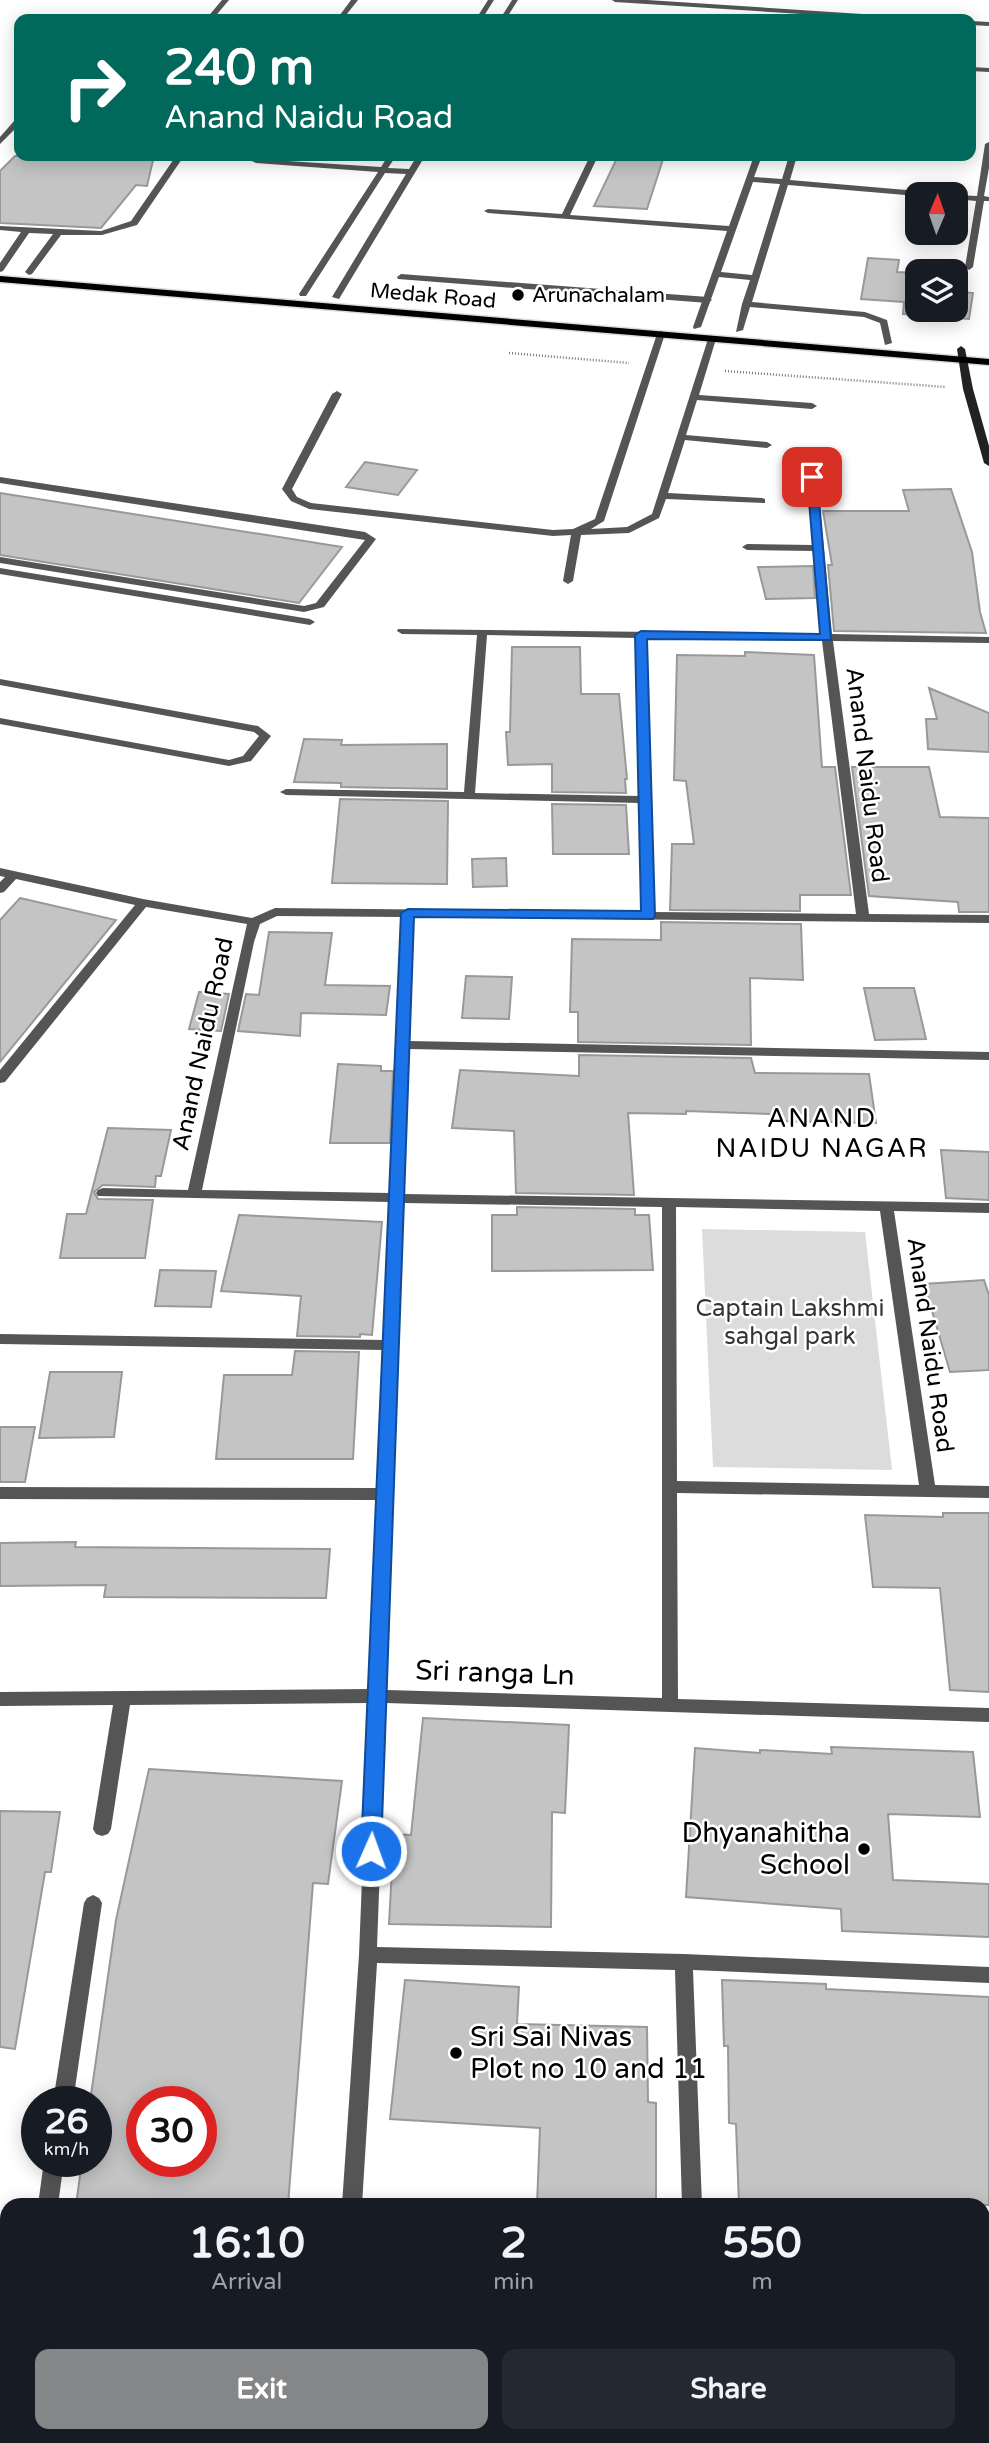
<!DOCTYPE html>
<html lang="en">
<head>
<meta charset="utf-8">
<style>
	:root { --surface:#171b24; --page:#242831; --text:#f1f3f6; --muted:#9ea1a6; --accent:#858687 }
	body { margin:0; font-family:"Varela Round",sans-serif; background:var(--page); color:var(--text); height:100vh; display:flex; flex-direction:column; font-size:26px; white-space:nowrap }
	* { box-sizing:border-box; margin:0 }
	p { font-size:23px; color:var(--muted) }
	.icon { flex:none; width:38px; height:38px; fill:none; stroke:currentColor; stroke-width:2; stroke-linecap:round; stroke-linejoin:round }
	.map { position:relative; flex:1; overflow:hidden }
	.drawer { position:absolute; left:0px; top:2198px; width:990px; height:245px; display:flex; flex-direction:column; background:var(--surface); border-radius:21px 21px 0 0; box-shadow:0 4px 18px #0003 }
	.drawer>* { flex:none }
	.banner { position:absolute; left:14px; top:14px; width:962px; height:147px; border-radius:14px; box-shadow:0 4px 18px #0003; background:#00695c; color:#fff; overflow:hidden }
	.needle { width:46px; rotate:2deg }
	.tools { position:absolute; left:905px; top:182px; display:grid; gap:14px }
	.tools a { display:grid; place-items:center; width:63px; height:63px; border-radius:14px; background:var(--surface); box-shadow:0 4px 18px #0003; font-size:35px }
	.speed { position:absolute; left:21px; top:2086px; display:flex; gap:14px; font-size:35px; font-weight:700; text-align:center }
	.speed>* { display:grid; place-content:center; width:91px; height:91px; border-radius:50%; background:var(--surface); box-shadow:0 4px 18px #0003; line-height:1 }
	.speed small { font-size:18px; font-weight:400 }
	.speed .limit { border:10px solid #d22; background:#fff; color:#111 }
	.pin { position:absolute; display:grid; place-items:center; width:60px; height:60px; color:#fff; margin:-30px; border-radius:14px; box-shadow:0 4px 10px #0006 }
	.me { position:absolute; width:77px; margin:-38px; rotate:2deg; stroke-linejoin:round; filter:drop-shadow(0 0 5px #0008) }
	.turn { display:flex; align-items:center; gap:24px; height:147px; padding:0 35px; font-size:32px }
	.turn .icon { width:91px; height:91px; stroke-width:2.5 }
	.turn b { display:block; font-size:49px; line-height:60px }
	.eta { display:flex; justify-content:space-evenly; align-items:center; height:119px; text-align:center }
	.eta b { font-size:42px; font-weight:800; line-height:49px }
	.button { display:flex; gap:14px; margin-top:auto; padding:14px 35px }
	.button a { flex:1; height:80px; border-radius:14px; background:var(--accent); color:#fff; font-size:28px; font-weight:800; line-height:80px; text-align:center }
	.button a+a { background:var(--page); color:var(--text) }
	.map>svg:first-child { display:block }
</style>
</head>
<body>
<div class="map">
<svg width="989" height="2443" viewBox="0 0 989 2443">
	<rect width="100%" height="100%" fill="#fff"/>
	<path fill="#dcdcdc" d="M 702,1229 L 865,1232 L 892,1470 L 713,1467 Z"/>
	<path fill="#c4c4c4" stroke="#999" stroke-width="2" fill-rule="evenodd" d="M 15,156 L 154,156 L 147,186 L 136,185 L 101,228 L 0,223 L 0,171 Z
		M 618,156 L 664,156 L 647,209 L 594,206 Z
		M 868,258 L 899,260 L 897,272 L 917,273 L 917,310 L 956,310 L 956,291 L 973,293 L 969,319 L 903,314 L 904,302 L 861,299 Z
		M 365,462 L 417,470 L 398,495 L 346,487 Z
		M 951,489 L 972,552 L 980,612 L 986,633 L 834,631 L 828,565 L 832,565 L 823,511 L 909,511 L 903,490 Z
		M 0,493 L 342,547 L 299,603 L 0,555 Z
		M 813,566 L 815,598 L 766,599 L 758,567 Z
		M 512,647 L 580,647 L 581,694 L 619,694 L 627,779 L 625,779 L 626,793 L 552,792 L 552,764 L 508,765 L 506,732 L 510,732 Z
		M 745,652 L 814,655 L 822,767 L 835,767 L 851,895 L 800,895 L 800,911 L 670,910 L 672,844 L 694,844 L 686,781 L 674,780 L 677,655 L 745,656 Z
		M 929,688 L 989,713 L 989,752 L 928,749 L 926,719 L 937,719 Z
		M 304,739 L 342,740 L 341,745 L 447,744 L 447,789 L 341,787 L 341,783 L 294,782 Z
		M 852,767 L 929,767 L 940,817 L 989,818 L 989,912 L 959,912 L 958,902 L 869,896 Z
		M 340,799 L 448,801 L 447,884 L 332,883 Z
		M 552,804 L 626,805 L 629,854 L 553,854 Z
		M 506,858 L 507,886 L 473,887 L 472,859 Z
		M 20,898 L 116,920 L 0,1062 L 0,920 Z
		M 661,922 L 801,924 L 803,980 L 750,978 L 751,1045 L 578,1042 L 578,1012 L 570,1012 L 572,939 L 661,940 Z
		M 269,932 L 332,933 L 325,985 L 390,986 L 386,1015 L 301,1013 L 300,1036 L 238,1031 L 246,994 L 259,995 Z
		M 466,976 L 512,977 L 509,1019 L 462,1018 Z
		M 864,988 L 914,988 L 926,1039 L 875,1040 Z
		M 199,992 L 229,994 L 221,1031 L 189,1029 Z
		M 579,1055 L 751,1058 L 755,1073 L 869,1074 L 876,1123 L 772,1121 L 771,1114 L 686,1111 L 686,1114 L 628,1113 L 634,1195 L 516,1193 L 514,1131 L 452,1128 L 460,1070 L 579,1076 Z
		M 338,1064 L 381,1066 L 381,1071 L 393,1071 L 390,1143 L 330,1143 Z
		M 108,1128 L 171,1130 L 161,1176 L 156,1176 L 155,1187 L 103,1185 L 94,1192 L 98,1199 L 153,1200 L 145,1258 L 60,1258 L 67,1214 L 86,1214 Z
		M 941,1150 L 989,1152 L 989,1200 L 946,1198 Z
		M 517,1207 L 635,1209 L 635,1215 L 649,1215 L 653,1270 L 492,1271 L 492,1215 L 517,1215 Z
		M 239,1215 L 382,1222 L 372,1335 L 360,1334 L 360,1337 L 297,1336 L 301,1296 L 221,1291 Z
		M 160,1270 L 216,1271 L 211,1307 L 155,1306 Z
		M 984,1280 L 989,1295 L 989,1370 L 950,1372 L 924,1284 Z
		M 295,1351 L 359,1352 L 353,1459 L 216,1459 L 224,1375 L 292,1375 Z
		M 50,1372 L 122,1372 L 114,1437 L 39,1438 Z
		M 0,1427 L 35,1427 L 25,1482 L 0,1482 Z
		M 943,1513 L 989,1513 L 989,1692 L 950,1690 L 940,1588 L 873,1587 L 865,1515 L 943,1517 Z
		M 76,1542 L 75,1547 L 330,1549 L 326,1598 L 104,1597 L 106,1585 L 0,1586 L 0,1543 Z
		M 423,1718 L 569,1725 L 565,1813 L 552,1812 L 551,1927 L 389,1924 L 394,1834 L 411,1835 Z
		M 831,1747 L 973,1752 L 980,1817 L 888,1814 L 893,1880 L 989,1884 L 989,1937 L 842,1931 L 841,1909 L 686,1897 L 695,1748 L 760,1753 L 760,1750 L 832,1754 Z
		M 149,1769 L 342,1781 L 328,1884 L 313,1883 L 288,2205 L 76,2205 L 82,2161 L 96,2161 L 96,2102 L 90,2102 L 116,1920 ZM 142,2102 L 201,2102 L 201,2161 L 142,2161 Z
		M 0,1811 L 60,1812 L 51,1872 L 45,1872 L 15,2049 L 0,2047 Z
		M 405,1980 L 519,1987 L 517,2024 L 647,2027 L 648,2102 L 656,2103 L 656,2205 L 537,2205 L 540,2128 L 390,2119 Z
		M 722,1980 L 826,1984 L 826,1989 L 989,1997 L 989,2205 L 739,2205 L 736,2124 L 729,2123 L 728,2046 L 724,2046 Z"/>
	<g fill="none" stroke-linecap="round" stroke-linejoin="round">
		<g stroke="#dbdbdb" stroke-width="3">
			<path id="primary" d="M 0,276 L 989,359 L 989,365 L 0,282 Z"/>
		</g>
		<path stroke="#777" stroke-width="2.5" stroke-dasharray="1 2" stroke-linecap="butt" d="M 509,353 L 629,363
			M 725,371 L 946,387"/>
		<path fill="#555" fill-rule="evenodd" d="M 401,274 L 708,297 L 712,300 L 708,303 L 398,279 L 397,277 Z
			M 661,331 L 665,334 L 604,521 L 591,529 L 627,527 L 652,514 L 708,339 L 712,336 L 716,339 L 699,395 L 812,403 L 817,406 L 812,409 L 697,400 L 686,435 L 767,442 L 772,445 L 767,448 L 685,440 L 668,493 L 762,498 L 765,499 L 765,503 L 666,499 L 659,518 L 629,533 L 581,535 L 573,581 L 568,584 L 563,581 L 571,535 L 553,536 L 309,509 L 291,501 L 282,489 L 332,394 L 337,391 L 342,394 L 292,489 L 297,497 L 311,503 L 553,530 L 573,529 L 595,519 L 657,334 Z
			M 0,477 L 365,532 L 376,539 L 324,607 L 304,612 L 0,563 L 0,557 L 304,606 L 316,603 L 365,540 L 0,483 Z
			M 0,568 L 310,619 L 315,622 L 310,625 L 0,574 Z"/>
		<path fill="#555" fill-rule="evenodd" d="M 222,0 L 229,0 L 213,19 L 206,19 Z
			M 351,0 L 358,0 L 343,19 L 337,19 Z
			M 488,0 L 494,0 L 482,19 L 476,19 Z
			M 512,0 L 518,0 L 506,19 L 500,19 Z
			M 612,0 L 647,0 L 908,17 L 911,19 L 880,19 L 615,2 Z
			M 971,21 L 989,22 L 989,26 L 971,25 Z
			M 971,67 L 989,68 L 989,72 L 971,71 Z
			M 15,120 L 19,120 L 19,125 L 0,144 L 0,137 Z
			M 989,142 L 989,168 L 984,196 L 989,197 L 989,201 L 984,201 L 973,267 L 969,270 L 965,267 L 976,201 L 956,199 L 956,195 L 977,196 L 985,144 Z
			M 176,156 L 184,156 L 137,225 L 102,235 L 61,235 L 32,274 L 29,275 L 25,272 L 53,234 L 29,233 L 3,271 L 0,272 L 0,263 L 21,232 L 0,230 L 0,226 L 101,231 L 131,221 Z
			M 388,156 L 396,156 L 388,168 L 409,169 L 417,156 L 425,156 L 339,299 L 332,297 L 406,174 L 385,173 L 306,296 L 300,296 L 299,294 L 378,172 L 256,163 L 252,161 L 256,159 L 381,167 Z
			M 590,156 L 598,156 L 570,215 L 729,226 L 754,156 L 762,156 L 754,177 L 782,179 L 789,156 L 797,156 L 790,180 L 930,192 L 931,194 L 917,196 L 788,185 L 752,302 L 865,312 L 887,320 L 892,343 L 885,345 L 880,323 L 864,317 L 750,307 L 743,330 L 736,332 L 742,304 L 750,280 L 719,277 L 701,327 L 694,329 L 693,327 L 727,231 L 488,213 L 484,211 L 488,209 L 562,214 ZM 753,182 L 780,184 L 752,275 L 721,272 Z
			M 812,474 L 817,477 L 832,634 L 989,637 L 989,643 L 833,641 L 869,914 L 989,915 L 989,923 L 414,917 L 410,1041 L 989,1052 L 989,1060 L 409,1049 L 404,1194 L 989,1203 L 989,1213 L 894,1211 L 935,1485 L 989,1486 L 989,1498 L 677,1493 L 678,1699 L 989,1708 L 989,1722 L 386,1703 L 377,1947 L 684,1954 L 989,1967 L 989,1983 L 693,1970 L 702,2205 L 682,2205 L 675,1970 L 377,1963 L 362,2205 L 342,2205 L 359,1955 L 369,1703 L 130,1705 L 111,1829 L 108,1834 L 102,1836 L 96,1834 L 93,1829 L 113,1705 L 0,1706 L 0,1692 L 370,1689 L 378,1500 L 0,1499 L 0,1487 L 378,1488 L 384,1350 L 0,1344 L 0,1334 L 384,1340 L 390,1202 L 98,1196 L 96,1193 L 98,1190 L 103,1188 L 188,1190 L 247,924 L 146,907 L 5,1082 L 0,1083 L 0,1070 L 135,905 L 16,879 L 4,892 L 0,893 L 0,882 L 5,877 L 0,876 L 0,868 L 143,899 L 252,918 L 275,908 L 642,912 L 639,803 L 286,795 L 280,792 L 286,789 L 464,792 L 477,635 L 402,634 L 397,631 L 398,629 L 821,634 L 814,551 L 747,550 L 742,547 L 747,544 L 813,545 L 807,477 ZM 487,635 L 636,638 L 639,796 L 475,793 ZM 646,638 L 822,641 L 856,914 L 654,912 ZM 277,916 L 402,917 L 390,1193 L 202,1190 L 254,942 L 260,924 ZM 404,1203 L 662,1207 L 662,1698 L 387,1690 ZM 676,1207 L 880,1211 L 919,1485 L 677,1481 Z
			M 0,679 L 258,726 L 271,736 L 251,761 L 229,766 L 0,724 L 0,718 L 229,760 L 243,756 L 259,736 L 254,732 L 0,685 Z
			M 93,1895 L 99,1898 L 102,1903 L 73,2102 L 53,2102 L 84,1903 L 87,1898 Z
			M 44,2161 L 64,2161 L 58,2205 L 38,2205 Z
			M 984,2257 L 989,2257 L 989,2277 L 984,2276 Z
			M 7,2428 L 7,2436 L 25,2436 L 24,2443 L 2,2443 Z
			M 329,2436 L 351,2436 L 351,2443 L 329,2443 Z
			M 385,2436 L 407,2436 L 407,2443 L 385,2443 Z
			M 634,2436 L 656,2436 L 656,2443 L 634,2443 Z
			M 690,2436 L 712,2436 L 712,2443 L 690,2443 Z"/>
		<path fill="#222" fill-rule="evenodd" d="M 961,346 L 965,349 L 973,389 L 989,446 L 989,466 L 984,463 L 963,389 L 957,349 Z"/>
		<use href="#primary" fill="#000" fill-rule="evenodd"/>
	</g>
	<path fill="#1a73e8" stroke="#114b97" stroke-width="2" d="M 812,473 L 817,477 L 831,640 L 647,639 L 655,916 L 653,919 L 414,917 L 381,1851 L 378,1857 L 371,1860 L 364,1857 L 361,1851 L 401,913 L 408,909 L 641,911 L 635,635 L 641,631 L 820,634 L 807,477 Z"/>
	<g fill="#000" stroke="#fff" stroke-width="2.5">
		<circle cx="518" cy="295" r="7"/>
		<circle cx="864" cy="1849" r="7"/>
		<circle cx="456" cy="2053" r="7"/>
	</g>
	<g text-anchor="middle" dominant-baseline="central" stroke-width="5" stroke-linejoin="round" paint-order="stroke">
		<g font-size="21" fill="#000" stroke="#fff" text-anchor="start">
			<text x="532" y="295">Arunachalam</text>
		</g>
		<g font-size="21" fill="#000" stroke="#fff">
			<text transform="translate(433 296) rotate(5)">Medak Road</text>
		</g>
		<g font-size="24" fill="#000" stroke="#fff">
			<text transform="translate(867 775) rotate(83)">Anand Naidu Road</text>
			<text transform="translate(203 1044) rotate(-78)">Anand Naidu Road</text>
			<text transform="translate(930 1345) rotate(82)">Anand Naidu Road</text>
		</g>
		<g font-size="24" fill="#333" stroke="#fff">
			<text x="790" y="1308">Captain Lakshmi<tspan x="790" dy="28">sahgal park</tspan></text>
		</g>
		<g font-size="26" letter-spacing="2" fill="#000" stroke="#fff">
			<text x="822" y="1118">ANAND<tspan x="822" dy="30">NAIDU NAGAR</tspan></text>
		</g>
		<g font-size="28" fill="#000" stroke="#fff">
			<text transform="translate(495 1673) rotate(2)">Sri ranga Ln</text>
		</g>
		<g font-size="28" fill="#000" stroke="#fff" text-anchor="end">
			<text x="850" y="1833">Dhyanahitha<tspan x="850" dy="32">School</tspan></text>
			<text x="470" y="2037" text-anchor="start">Sri Sai Nivas<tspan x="470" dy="32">Plot no 10 and 11</tspan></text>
		</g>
	</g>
</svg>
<div class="tools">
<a><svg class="needle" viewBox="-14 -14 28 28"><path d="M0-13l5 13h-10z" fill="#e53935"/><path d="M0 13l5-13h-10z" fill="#9ea1a6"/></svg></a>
<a><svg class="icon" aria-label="layers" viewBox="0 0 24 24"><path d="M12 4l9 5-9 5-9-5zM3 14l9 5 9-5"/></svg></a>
</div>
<div class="speed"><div>26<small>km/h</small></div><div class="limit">30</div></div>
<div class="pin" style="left:812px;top:477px;background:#d93025"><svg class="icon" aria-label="arrive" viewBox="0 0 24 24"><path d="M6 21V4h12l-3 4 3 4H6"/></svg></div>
<svg class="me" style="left:371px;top:1851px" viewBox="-20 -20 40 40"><circle r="17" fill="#1a73e8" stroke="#fff" stroke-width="3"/><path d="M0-11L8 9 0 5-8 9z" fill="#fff"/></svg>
<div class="banner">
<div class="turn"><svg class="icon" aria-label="right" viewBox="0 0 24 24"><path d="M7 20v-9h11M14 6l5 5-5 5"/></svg><div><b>240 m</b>Anand Naidu Road</div></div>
</div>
<section class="drawer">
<div class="eta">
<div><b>16:10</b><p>Arrival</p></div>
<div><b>2</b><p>min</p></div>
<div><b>550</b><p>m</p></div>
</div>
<div class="button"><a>Exit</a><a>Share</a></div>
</section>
</div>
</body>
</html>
